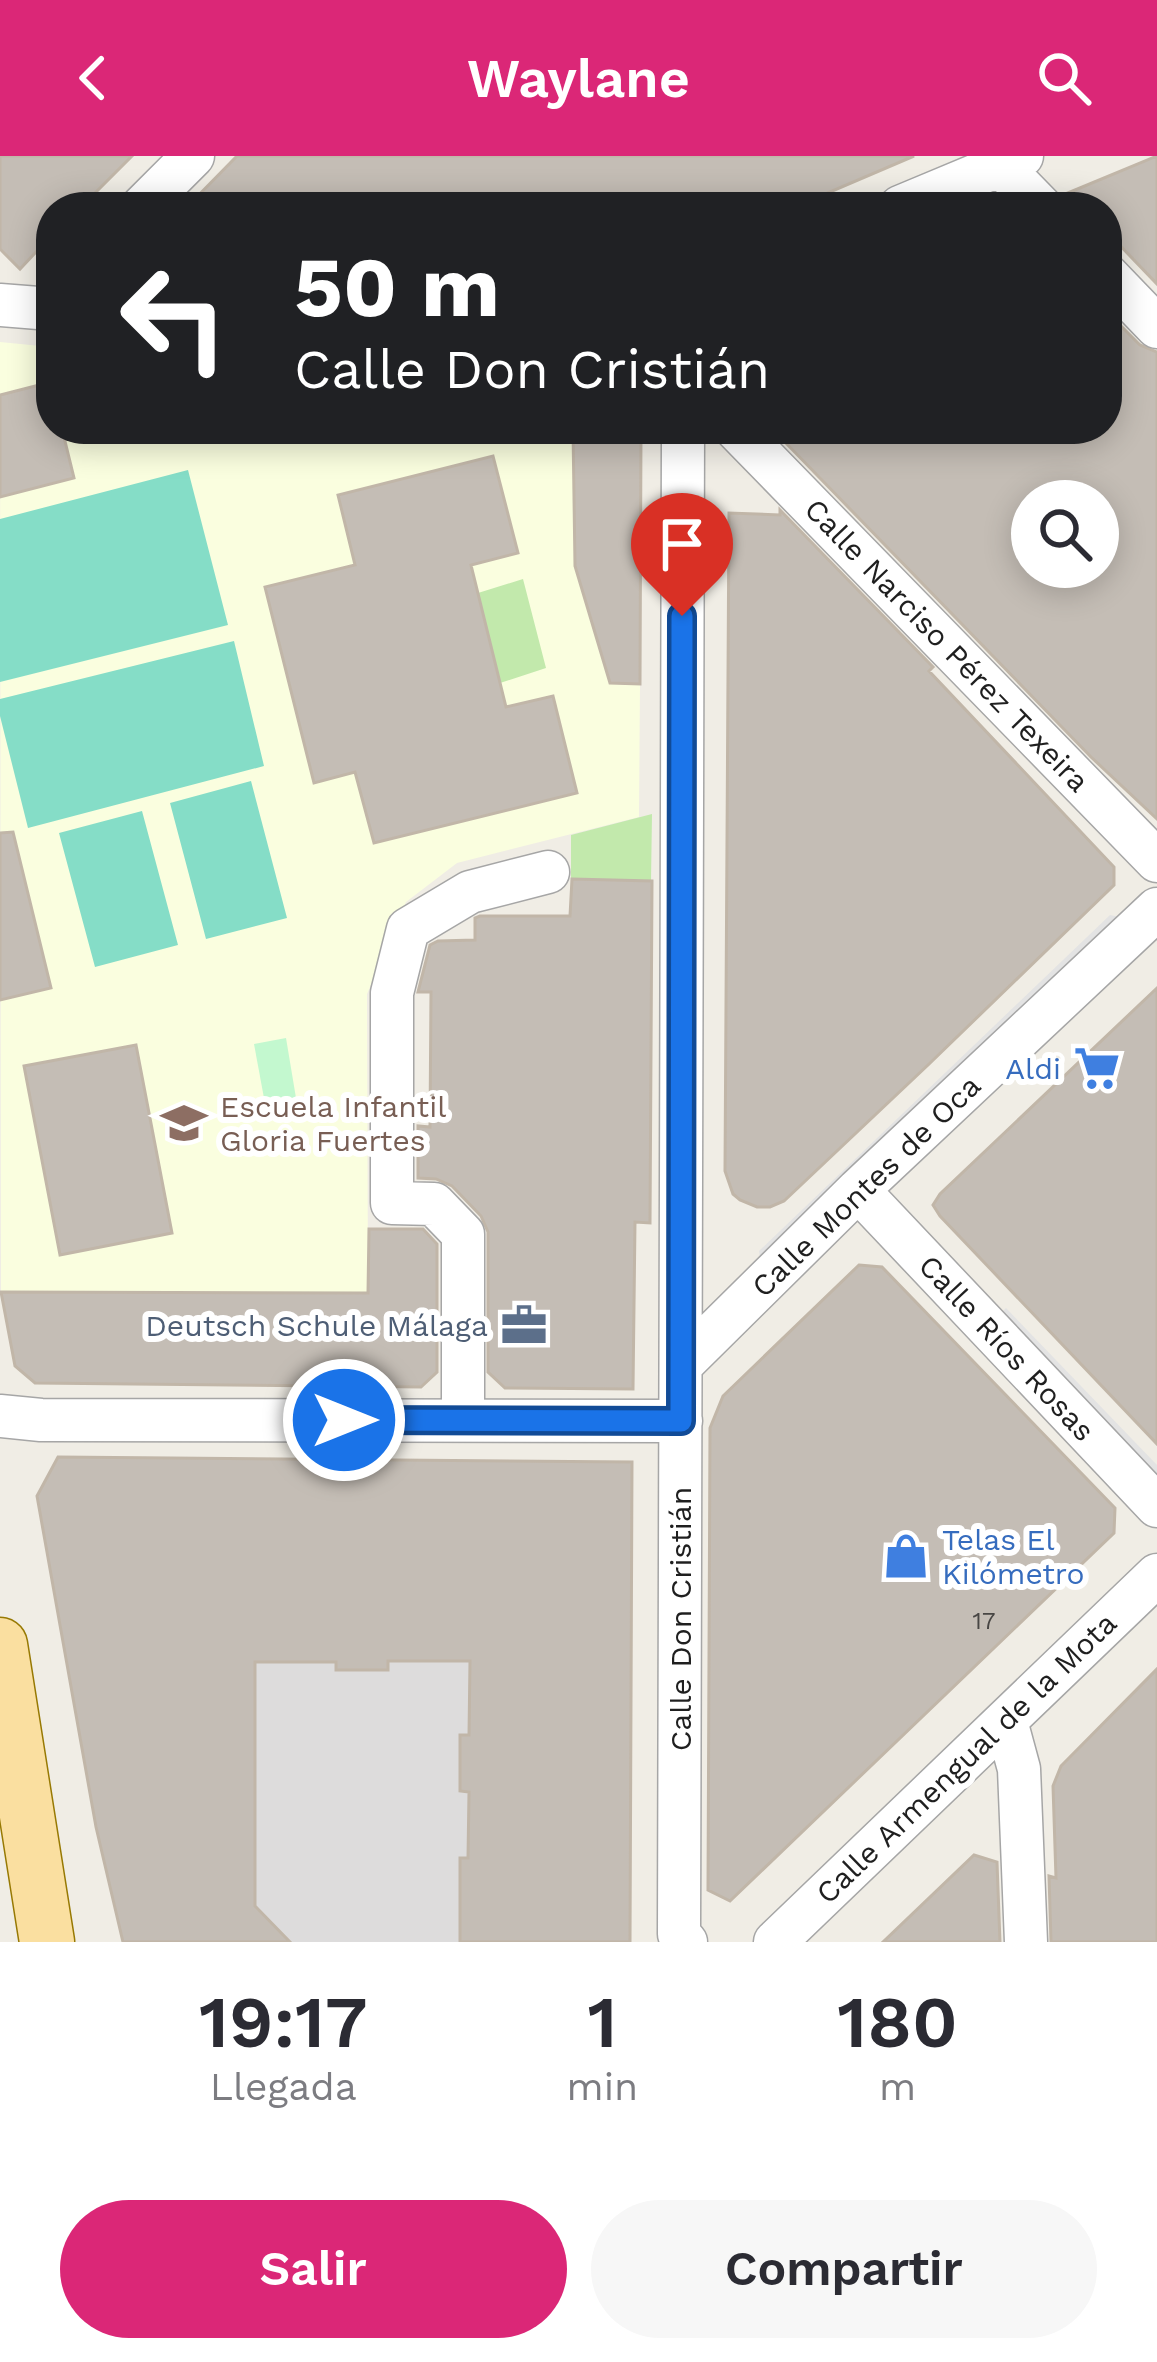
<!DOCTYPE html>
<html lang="es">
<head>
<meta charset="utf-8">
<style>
	:root { --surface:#fff; --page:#f7f7f7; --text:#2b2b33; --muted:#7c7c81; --accent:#db2777 }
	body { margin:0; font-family:"Work Sans",sans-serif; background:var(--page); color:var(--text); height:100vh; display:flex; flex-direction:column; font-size:45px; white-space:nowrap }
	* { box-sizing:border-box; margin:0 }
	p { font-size:39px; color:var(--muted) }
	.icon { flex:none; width:66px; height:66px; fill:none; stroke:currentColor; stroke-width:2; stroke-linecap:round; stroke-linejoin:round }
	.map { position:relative; height:1786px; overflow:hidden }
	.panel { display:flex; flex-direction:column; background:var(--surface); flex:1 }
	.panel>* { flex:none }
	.top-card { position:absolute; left:36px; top:36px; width:1086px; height:252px; border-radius:48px; box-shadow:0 6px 30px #0003; background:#202124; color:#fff; overflow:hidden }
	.controls { position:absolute; left:1011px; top:324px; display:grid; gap:24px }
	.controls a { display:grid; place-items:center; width:108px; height:108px; border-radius:50%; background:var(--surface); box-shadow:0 6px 30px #0003; font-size:60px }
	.pin { position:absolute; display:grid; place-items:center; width:102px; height:102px; color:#fff; margin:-123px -51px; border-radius:50% 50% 50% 0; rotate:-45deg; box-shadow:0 0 12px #0007 }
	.pin .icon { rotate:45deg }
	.me { position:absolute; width:132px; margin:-66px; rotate:90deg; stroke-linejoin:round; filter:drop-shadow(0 0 9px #0008) }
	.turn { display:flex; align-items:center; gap:42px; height:252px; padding:0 60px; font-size:54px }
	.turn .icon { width:156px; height:156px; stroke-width:2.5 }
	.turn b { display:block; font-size:84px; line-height:102px }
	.eta { display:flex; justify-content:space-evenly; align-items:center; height:204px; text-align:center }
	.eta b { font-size:72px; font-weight:600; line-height:84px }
	.action { display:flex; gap:24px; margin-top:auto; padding:24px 60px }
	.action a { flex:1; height:138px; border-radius:72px; background:var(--accent); color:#fff; font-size:48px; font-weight:600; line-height:138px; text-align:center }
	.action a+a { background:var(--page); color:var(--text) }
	header { display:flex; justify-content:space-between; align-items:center; height:156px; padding:0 60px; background:var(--accent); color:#fff; font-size:54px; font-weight:600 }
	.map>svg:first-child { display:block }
</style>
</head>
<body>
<header><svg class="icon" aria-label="back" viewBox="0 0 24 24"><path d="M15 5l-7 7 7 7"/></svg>Waylane<svg class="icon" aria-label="search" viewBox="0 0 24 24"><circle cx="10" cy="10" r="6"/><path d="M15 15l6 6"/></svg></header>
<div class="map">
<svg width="1157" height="1786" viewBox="0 0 1157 1786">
	<rect width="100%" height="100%" fill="#f0ede5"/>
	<path fill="#dddcdc" d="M 58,1301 L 632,1306 L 630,1786 L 123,1786 L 37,1340 Z"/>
	<path fill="#fafedf" d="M 0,186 L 51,191 L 51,273 L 573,273 L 575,411 L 610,527 L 640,528 L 639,661 L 457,707 L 406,746 L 367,838 L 368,1137 L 1,1136 Z"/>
	<path fill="#c2e9ac" d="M 523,423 L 546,512 L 500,527 L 478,437 Z
		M 652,658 L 651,725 L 571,723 L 571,679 Z"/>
	<path fill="#c3f8cf" d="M 286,882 L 297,948 L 266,953 L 254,888 Z"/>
	<path fill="#85ddc7" d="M 188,314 L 228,469 L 0,526 L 0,363 Z
		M 234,485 L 264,610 L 28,672 L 0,560 L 0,543 Z
		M 251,625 L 287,762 L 206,783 L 170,647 Z
		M 142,655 L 178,789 L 95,811 L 59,677 Z"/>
	<path fill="#e3e3e3" d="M 1110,759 L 1125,762 L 761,1108 L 759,1095 Z
		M 1006,1152 L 1157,1309 L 1157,1317 L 1153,1321 L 998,1160 Z"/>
	<path fill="#c4bdb5" stroke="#c1b6a8" stroke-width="3" fill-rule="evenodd" d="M 0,0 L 132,0 L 81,51 L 51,51 L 51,80 L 20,113 L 0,93 Z
		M 237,0 L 914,0 L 795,51 L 187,51 Z
		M 1157,0 L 1157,128 L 1107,76 L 1107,51 L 1066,51 L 1063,39 Z
		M 1120,169 L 1140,189 L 1157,196 L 1157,663 L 1091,601 L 781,282 L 781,273 L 1107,273 L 1107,181 ZM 1032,345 L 1098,345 L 1098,411 L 1032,411 Z
		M 51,226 L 51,273 L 62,273 L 74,322 L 0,341 L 0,239 Z
		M 573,273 L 641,273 L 640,528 L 610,527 L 575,410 Z
		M 493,300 L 518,397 L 471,409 L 506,551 L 553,540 L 577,637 L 374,687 L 355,616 L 314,627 L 265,431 L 355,409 L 338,339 Z
		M 780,354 L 933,511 L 929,515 L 1114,711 L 1114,729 L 928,909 L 784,1045 L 770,1051 L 757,1051 L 740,1044 L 733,1038 L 725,1015 L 729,357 L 780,359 Z
		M 13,676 L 51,832 L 0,844 L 0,677 Z
		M 572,723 L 652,725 L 650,1067 L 635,1066 L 633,1233 L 505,1232 L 488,1216 L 488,1076 L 481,1060 L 452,1030 L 436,1023 L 418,1022 L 418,970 L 430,971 L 431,836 L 418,836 L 430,789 L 438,785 L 475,784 L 475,762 L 480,760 L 570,760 Z
		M 1157,832 L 1157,1288 L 940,1060 L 933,1049 L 940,1038 Z
		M 136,889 L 172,1077 L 60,1099 L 24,910 Z
		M 369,1073 L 423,1073 L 437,1088 L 437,1216 L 421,1231 L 35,1227 L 15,1210 L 1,1136 L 368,1137 Z
		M 859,1109 L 882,1111 L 1115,1352 L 1114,1377 L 730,1745 L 708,1734 L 710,1272 L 723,1240 Z
		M 58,1301 L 632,1306 L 630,1786 L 460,1786 L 460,1702 L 468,1702 L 469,1636 L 460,1635 L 460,1579 L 469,1579 L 470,1505 L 388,1505 L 388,1514 L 336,1514 L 336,1506 L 255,1506 L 255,1750 L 290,1786 L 123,1786 L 96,1671 L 37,1340 Z
		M 1157,1513 L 1157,1786 L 1051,1786 L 1049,1720 L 1056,1722 L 1053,1630 L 1061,1610 Z
		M 974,1699 L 997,1706 L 1000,1786 L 883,1786 Z"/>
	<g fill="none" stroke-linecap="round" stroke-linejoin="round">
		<g stroke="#a6a6a6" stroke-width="45">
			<path id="minor" d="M 1000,9 L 1041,51
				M 142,51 L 193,0
				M 900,51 L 1022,0
				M 1107,119 L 1157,171
				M 0,149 L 51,153
				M 683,273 L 679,1778 L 686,1786
				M 736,273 L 1157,705
				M 858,1034 L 1157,1350
				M 681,1209 L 858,1034 L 1157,753
				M 0,1260 L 41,1264 L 681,1265
				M 463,1264 L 463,1078 L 434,1048 L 392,1047 L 392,837 L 408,773 L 470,736 L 548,716
				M 1006,1565 L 1019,1613 L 1026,1786
				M 775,1786 L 1157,1419"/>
		</g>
		<g stroke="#977903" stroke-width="57">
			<path id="major" d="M 0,1489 L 47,1786"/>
		</g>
		<use href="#minor" stroke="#fff" stroke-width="42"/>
		<use href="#major" stroke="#fadfa0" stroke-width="54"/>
	</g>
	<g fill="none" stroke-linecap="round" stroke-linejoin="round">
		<g stroke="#114b97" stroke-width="30">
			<path id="route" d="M 344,1264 L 681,1265 L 682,460"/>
		</g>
		<use href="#route" stroke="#1a73e8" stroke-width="21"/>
	</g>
	<defs>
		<g id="supermarket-bare" transform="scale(3.6)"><path d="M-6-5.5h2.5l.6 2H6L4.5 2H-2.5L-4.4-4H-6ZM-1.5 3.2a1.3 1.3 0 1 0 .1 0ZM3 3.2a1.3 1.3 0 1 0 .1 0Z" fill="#3f7fe0" stroke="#fff" stroke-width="2.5" paint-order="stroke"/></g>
		<g id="school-bare" transform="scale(3.6)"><path d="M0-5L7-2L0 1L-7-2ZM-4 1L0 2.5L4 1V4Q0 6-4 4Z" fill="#8d6e63" stroke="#fff" stroke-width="2.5" paint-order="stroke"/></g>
		<g id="office-bare" transform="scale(3.6)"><path d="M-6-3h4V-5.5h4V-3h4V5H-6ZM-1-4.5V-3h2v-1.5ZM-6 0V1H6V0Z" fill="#5c6f8a" stroke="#fff" stroke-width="2.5" paint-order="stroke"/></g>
		<g id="shop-bare" transform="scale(3.6)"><path d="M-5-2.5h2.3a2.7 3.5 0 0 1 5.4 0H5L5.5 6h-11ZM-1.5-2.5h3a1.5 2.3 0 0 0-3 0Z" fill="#3f7fe0" stroke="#fff" stroke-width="2.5" paint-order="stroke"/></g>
	</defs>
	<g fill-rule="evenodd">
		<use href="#supermarket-bare" x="1097" y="912"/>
		<use href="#school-bare" x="184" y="967"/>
		<use href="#office-bare" x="524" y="1169"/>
		<use href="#shop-bare" x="906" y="1400"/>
	</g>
	<g text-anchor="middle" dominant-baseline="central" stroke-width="12" stroke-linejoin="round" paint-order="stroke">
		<g font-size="24" fill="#484644">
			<text x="984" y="1465">17</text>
		</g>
		<g font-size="30" fill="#1f1f1f" stroke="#fff">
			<text transform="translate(947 489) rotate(46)">Calle Narciso Pérez Texeira</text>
			<text transform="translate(866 1030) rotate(-44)">Calle Montes de Oca</text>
			<text transform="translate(1007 1192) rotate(47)">Calle Ríos Rosas</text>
			<text transform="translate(680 1463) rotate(-90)">Calle Don Cristián</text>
			<text transform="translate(966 1602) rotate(-44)">Calle Armengual de la Mota</text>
		</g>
		<g font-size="30" fill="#366cbe" stroke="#fff" text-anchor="end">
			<text x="1061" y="912">Aldi</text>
			<text x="942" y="1383" text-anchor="start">Telas El<tspan x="942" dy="34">Kilómetro</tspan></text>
		</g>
		<g font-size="30" fill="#785e54" stroke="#fff" text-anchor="start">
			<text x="220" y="950">Escuela Infantil<tspan x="220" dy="34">Gloria Fuertes</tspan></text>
		</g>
		<g font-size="30" fill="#4e5e75" stroke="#fff" text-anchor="end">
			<text x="488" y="1169">Deutsch Schule Málaga</text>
		</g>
	</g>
</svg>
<div class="controls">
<a><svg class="icon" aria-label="search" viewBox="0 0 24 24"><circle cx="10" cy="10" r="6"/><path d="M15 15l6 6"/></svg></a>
</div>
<div class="pin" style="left:682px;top:460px;background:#d93025"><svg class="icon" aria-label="arrive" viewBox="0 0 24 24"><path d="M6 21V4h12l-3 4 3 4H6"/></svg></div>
<svg class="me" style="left:344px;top:1264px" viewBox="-20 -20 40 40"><circle r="17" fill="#1a73e8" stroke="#fff" stroke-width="3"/><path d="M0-11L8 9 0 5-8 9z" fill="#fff"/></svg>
<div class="top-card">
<div class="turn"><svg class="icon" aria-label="left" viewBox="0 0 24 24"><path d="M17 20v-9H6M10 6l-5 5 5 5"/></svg><div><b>50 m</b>Calle Don Cristián</div></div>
</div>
</div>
<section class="panel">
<div class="eta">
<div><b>19:17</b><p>Llegada</p></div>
<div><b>1</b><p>min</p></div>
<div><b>180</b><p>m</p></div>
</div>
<div class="action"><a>Salir</a><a>Compartir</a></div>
</section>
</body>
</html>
